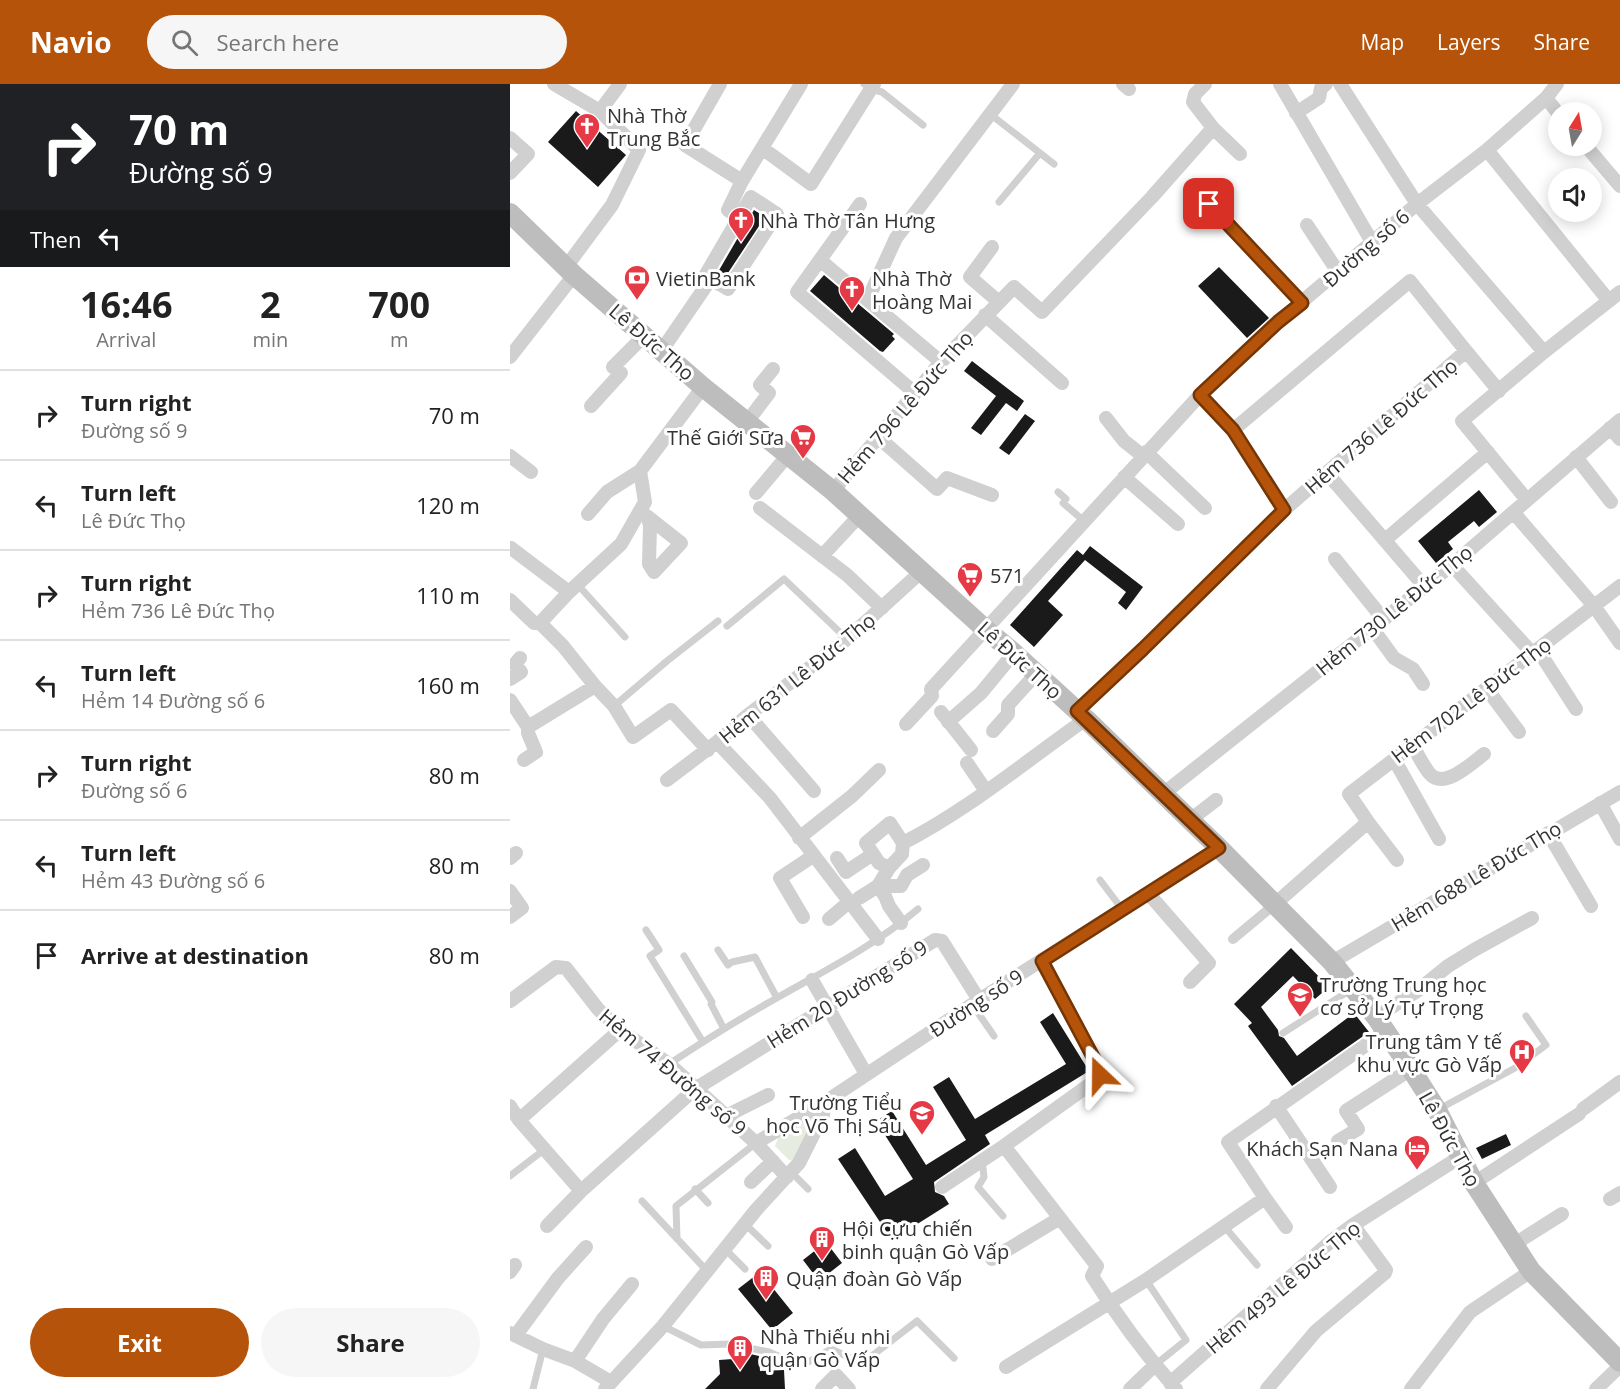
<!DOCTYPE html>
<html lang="en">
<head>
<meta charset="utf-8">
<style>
	:root { --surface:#fff; --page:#f6f6f6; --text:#222; --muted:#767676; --line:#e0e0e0; --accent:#b45309 }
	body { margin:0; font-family:"Open Sans",sans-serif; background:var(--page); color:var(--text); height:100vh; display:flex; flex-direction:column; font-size:22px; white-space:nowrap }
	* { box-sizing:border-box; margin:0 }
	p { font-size:20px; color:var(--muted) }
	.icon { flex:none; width:33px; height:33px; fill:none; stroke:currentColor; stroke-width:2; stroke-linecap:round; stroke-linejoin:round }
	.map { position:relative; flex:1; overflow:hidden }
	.details { display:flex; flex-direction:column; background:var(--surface); width:510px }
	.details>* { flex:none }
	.top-card { background:#202124; color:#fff; overflow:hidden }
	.needle { width:39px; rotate:11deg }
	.buttons { position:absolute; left:1038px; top:18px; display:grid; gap:12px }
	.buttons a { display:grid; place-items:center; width:54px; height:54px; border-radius:50%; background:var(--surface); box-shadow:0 3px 15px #0003; font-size:30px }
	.pin { position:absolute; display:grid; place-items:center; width:51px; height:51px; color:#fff; margin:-26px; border-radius:12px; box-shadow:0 3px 9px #0006 }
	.me { position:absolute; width:66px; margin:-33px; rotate:337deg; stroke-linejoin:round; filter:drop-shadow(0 0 4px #0008) }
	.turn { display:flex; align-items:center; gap:21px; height:126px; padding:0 30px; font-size:27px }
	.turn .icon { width:78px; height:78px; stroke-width:2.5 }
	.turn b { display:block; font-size:42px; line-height:51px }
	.then { display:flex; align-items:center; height:57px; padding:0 30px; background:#0003; gap:12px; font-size:22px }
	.eta { display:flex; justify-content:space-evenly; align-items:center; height:102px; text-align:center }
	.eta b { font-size:36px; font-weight:700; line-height:42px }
	.primary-button { display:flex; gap:12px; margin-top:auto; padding:12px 30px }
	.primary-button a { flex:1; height:69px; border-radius:36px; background:var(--accent); color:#fff; font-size:24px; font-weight:700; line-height:69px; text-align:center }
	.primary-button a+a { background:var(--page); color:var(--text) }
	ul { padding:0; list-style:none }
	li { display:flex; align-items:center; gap:18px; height:90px; padding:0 30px; border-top:2px solid var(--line) }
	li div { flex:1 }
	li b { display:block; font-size:22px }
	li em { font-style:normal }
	header { display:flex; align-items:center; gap:36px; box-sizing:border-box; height:84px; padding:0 30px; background:var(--accent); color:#fff }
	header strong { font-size:28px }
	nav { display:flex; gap:33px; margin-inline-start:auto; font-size:21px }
	.search { width:420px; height:54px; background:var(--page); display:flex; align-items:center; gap:15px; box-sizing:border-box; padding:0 21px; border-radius:33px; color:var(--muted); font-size:22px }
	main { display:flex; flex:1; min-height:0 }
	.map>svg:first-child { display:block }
</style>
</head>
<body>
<header>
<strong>Navio</strong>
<div class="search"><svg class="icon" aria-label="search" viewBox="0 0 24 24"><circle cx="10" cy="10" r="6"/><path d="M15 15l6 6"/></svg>Search here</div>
<nav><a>Map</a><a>Layers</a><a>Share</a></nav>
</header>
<main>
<section class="details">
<div class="top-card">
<div class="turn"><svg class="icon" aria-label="right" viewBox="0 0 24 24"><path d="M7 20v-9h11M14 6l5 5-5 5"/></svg><div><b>70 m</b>Đường số 9</div></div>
<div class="then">Then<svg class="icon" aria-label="left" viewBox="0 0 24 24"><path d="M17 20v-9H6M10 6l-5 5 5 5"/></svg></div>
</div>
<div class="eta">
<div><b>16:46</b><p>Arrival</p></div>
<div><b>2</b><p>min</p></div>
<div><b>700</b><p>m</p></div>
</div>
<ul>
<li><svg class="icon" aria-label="right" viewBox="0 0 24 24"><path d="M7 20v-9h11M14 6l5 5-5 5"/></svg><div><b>Turn right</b><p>Đường số 9</p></div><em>70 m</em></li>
<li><svg class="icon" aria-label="left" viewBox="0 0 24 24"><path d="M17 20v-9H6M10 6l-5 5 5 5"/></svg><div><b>Turn left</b><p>Lê Đức Thọ</p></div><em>120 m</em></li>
<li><svg class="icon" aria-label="right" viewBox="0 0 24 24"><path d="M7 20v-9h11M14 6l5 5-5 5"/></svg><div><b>Turn right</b><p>Hẻm 736 Lê Đức Thọ</p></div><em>110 m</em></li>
<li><svg class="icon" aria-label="left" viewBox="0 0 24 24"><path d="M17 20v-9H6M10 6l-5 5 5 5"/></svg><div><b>Turn left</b><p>Hẻm 14 Đường số 6</p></div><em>160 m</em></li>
<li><svg class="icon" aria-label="right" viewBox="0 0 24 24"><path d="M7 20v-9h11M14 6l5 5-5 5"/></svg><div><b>Turn right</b><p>Đường số 6</p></div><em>80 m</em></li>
<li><svg class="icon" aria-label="left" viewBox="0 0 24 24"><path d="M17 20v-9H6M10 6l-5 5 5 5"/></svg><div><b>Turn left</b><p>Hẻm 43 Đường số 6</p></div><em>80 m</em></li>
<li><svg class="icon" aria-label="arrive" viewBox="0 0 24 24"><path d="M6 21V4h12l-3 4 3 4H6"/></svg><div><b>Arrive at destination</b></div><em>80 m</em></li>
</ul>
<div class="primary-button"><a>Exit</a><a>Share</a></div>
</section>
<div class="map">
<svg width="1110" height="1305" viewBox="0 0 1110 1305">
	<rect width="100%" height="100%" fill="#fff"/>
	<path fill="#e6ecdf" d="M 304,1033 L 306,1036 L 285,1077 L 279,1076 L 265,1062 L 269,1052 L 299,1034 Z"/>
	<path fill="#1a1a1a" d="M 66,27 L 116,71 L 88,103 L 38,58 Z
		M 244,126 L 255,133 L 216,192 L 208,188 Z
		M 709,183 L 759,234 L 737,254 L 688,202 Z
		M 314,191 L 384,250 L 382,252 L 385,255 L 373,268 L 370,267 L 300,207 Z
		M 462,277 L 514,317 L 507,327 L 496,319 L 471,351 L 461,344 L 486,312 L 454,287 Z
		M 515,330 L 525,337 L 499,371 L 489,364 Z
		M 969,406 L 987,428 L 969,443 L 964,437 L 938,458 L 943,465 L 926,479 L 908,457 Z
		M 580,462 L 633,503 L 616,526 L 608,519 L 616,508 L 575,476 L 538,517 L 553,531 L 524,563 L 500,541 L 567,466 L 573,471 Z
		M 781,864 L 819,903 L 805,915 L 783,892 L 751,923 L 768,946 L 769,952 L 774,954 L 787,972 L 844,929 L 859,948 L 782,1002 L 738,942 L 742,939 L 724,920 Z
		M 543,929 L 579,987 L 475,1051 L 480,1060 L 424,1098 L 425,1108 L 434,1112 L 439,1120 L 382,1156 L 328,1075 L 345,1064 L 375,1112 L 403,1095 L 366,1037 L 382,1027 L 416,1081 L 456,1056 L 423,1003 L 439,993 L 465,1035 L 556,980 L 530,938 Z
		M 996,1050 L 1001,1061 L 972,1075 L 966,1064 Z
		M 316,1158 L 332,1179 L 309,1197 L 293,1176 Z
		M 250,1188 L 283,1229 L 262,1246 L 228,1205 Z
		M 236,1269 L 249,1272 L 250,1287 L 274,1286 L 275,1305 L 195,1305 L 210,1290 L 209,1276 L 223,1275 L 222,1270 Z"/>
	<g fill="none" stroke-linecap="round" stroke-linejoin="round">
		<path stroke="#d0d0d0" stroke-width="7" d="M 354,0 L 361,5 L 372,8 L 413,41
			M 480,30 L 544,80
			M 489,118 L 530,69
			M 548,408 L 556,415 L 553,419 L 574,437
			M 68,501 L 115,553
			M 217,542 L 274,495 L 337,555
			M 104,622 L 157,577 L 208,537
			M 590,796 L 612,825
			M 136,846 L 149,866 L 140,872 L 193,958
			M 208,866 L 218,881 L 222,878 L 245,873 L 267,914
			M 174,872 L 202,918 L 201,920 L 214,945
			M 462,920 L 484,952
			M 773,949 L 842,905
			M 159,980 C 194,957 229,935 265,915 C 314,887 364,862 408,825
			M 929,1025 L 1005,984 L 1036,961 L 1016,932
			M 472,1076 L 474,1093 L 468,1103 L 493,1132
			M 281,1088 L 298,1105
			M 0,1092 L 35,1065
			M 185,1105 L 198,1119
			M 132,1117 L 197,1187
			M 235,1140 L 258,1162
			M 714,1142 L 747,1181
			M 167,1155 L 166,1122 L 246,1059
			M 215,1165 L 235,1185
			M 636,1196 L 676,1256 L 645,1281
			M 153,1242 L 191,1261 L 220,1260 L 259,1268 L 288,1281 L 293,1281 L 321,1265 L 349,1278 L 354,1278 L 407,1237 L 444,1274
			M 23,1305 L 33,1265"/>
		<path stroke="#d0d0d0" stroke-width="10" d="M 723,855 L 765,820"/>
		<path stroke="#d0d0d0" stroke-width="14" d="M 44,0 L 90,27 L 129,66 L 102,121 L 56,183
			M 210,0 L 175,61 L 232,97
			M 613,0 L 619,5
			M 770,0 L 862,158
			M 830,0 L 907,120 L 1034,268
			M 1036,14 L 1048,29
			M 90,27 L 110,0
			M 786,29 L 809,14 L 811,4 L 816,0
			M 703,44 L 730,70
			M 0,54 L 18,70 L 0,89
			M 1076,62 L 1110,102
			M 252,64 L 301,100 L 364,0
			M 977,66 L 1099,217
			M 241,113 L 267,130 L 218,205 L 195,192 Z
			M 350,120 L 287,208 L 405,309
			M 699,120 L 792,219
			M 229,133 L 218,126 L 232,97 L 291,0
			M 797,141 L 828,188
			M 482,163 L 460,193 L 489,218
			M 310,176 L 431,278
			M 358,215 L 386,154 L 503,0
			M 475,231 L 552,299
			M 152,266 L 200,196
			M 0,273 L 64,191
			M 690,311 L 723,346 L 774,426
			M 81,322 L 111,289 L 103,283 L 135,251
			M 596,334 L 614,357 L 633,372
			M 237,338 L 259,309 L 250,301 L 263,285
			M 1100,344 L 1110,355
			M 723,346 L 900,197 L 956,267
			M 368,353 L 427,405 L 437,394 L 482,411
			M 636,368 L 695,424
			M 0,372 L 21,388
			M 1066,373 L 1101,418
			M 817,389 L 914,502
			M 614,393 L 668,440
			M 323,407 L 431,278 L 504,203 L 532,228 L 642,113 L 703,44 L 683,18 L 685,10 L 695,0
			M 246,409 L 278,371
			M 1017,416 L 952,337 L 1034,268 L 1110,208
			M 250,424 L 337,491 L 372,524
			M 130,428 L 138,433 L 140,442 L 139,480 L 144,488 L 171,459 L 138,433
			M 1004,429 L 1084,522 L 1110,559
			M 78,430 L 97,408 L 130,387
			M 875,456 L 978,368
			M 1,464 L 59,508
			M 312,472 L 350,431
			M 825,475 L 874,536
			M 942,481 L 1023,570
			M 0,516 L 24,539 L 30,539
			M 863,545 L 884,574 L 903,585 L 913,600
			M 1028,566 L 1066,625
			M 0,595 L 11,588 L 5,580 L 10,574
			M 85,602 L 104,622 L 123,653 L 161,626 L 198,666
			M 977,605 L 1009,648
			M 0,616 L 18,643 L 85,602 L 53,562 L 30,539 L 59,508 L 111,460 L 135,418 L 130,387 L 193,303
			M 567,627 L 633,565 L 774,426 L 956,267 L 989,307
			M 431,628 L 461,666
			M 238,631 L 304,707
			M 438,638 L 471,609 L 504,569
			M 396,640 L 422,612 L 421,605 L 690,311 L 768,238 L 907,120 L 977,66 L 1036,14 L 1047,0
			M 483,647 L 498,630 L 498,621 L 526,590
			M 207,658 L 260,714 L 368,855
			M 902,661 C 908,670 913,682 920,690 C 934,706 962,679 974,670
			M 884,675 L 929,755
			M 14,676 L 26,668 L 18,649 L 18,643
			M 457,679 L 476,707
			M 157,696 L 207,658 L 238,631 L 337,555 L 412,487
			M 653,710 L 942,481 L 1110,336
			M 1090,719 L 1110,755
			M 680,736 L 706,716
			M 858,738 L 887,776
			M 1038,749 L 1081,822
			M 289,754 L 342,712 L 369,686
			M 363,770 L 356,759 L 380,739 L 393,759
			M 0,774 L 6,769
			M 327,774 L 336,788 L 363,770 L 369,779 L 379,784
			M 0,807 L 12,824 L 0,833
			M 638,809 L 699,879 L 680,898
			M 349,814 L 368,802 L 391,802 L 397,791 L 413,781
			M 765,820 L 858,738 L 839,710 L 1110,502
			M 293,833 L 270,794 L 303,772
			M 319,835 L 339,818
			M 391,839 L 379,822 L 375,812 L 368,802 L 379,784 L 392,770 L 393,759 C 458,726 516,677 576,635
			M 532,877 L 589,984 L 590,991 L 586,996 L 494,1062 L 587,1182 L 582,1192 C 607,1232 634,1269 666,1305
			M 822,878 L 1110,708
			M 302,896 L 356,990
			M 0,917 L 46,883 L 56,884 L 88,925 L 110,946 L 159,980 L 246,1059
			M 866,933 L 907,907 L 938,882 L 964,866 L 1022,834
			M 0,1022 L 9,1036 L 71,1107
			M 766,1022 L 820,1103
			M 1073,1025 L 1110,998
			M 216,1032 L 258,1011
			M 9,1036 L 110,946
			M 828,1057 L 848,1045 L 836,1027 L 901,985
			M 277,1093 L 246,1059 L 315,1018
			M 241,1098 L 263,1077
			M 964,1099 L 1069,1030
			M 432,1103 L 494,1062
			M 755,1114 L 776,1143
			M 1100,1115 L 1110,1109
			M 37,1142 L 71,1107 L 185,1005 L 425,856 L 432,857 L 469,916
			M 1003,1161 L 1052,1130
			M 482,1175 L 550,1134
			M 0,1188 L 5,1181
			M 0,1249 L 33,1265 L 65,1277 L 101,1298
			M 6,1251 L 48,1194 L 76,1163
			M 65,1277 L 93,1235 L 122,1200
			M 496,1283 L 636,1196 L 755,1114 L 718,1058 L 876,947
			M 660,1299 L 820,1158 L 843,1141 L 950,1073
			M 95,1305 L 153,1242 L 246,1126 L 289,1079 L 313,1031 L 315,1018 L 469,916 L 709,764
			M 312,1305 L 326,1291 L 339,1305
			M 620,1305 L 645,1281
			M 757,1305 L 806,1247 L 875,1189 L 876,1186 L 843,1141
			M 901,1305 L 960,1228 L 1021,1187
			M 1086,1305 L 1110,1282"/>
		<path stroke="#bdbdbd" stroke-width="20" d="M 0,129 L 64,191 L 193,303 L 323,407 L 475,545 L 504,569 L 576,635 L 709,764 L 822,878 L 866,933 L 901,985 L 927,1026 L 964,1099 L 1021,1187 L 1110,1278"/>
	</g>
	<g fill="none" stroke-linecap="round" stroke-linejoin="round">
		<g stroke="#753606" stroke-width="15">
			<path id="route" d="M 590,991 L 589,984 L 532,877 L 709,764 L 567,627 L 633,565 L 774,426 L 723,346 L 690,311 L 768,238 L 792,219 L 699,120"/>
		</g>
		<use href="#route" stroke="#b45309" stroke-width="10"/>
	</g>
	<defs>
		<g id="church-pin" transform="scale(1.35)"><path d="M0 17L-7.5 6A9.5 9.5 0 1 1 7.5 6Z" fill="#e63946" stroke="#fff"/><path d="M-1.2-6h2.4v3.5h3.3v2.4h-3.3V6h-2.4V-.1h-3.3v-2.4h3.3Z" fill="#fff"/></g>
		<g id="bank-pin" transform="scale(1.35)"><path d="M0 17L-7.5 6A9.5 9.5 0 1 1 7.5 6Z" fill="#e63946" stroke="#fff"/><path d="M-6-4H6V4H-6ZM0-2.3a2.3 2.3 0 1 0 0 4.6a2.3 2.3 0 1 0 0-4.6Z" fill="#fff"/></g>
		<g id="supermarket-pin" transform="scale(1.35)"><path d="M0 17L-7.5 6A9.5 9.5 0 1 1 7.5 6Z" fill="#e63946" stroke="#fff"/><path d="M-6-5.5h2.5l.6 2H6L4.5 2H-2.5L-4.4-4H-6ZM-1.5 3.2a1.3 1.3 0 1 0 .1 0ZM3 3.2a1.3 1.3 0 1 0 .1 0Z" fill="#fff"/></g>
		<g id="school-pin" transform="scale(1.35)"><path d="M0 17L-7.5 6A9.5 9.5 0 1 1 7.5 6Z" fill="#e63946" stroke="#fff"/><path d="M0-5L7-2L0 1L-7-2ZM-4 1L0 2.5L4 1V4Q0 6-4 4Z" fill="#fff"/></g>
		<g id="hospital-pin" transform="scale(1.35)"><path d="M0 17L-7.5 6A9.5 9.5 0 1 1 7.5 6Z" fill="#e63946" stroke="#fff"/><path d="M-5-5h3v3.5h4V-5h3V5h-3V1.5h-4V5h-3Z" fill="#fff"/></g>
		<g id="hotel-pin" transform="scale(1.35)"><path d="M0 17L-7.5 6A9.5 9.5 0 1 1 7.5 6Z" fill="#e63946" stroke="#fff"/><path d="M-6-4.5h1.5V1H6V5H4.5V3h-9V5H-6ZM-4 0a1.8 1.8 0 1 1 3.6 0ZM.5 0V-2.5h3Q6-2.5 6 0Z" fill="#fff"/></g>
		<g id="building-pin" transform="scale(1.35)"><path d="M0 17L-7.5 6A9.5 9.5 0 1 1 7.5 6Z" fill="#e63946" stroke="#fff"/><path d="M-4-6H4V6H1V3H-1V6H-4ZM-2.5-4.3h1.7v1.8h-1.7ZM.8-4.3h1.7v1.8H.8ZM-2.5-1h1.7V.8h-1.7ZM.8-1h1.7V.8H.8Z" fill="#fff"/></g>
	</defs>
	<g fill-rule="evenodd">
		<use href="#church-pin" x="77" y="42"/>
		<use href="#church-pin" x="231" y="136"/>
		<use href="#bank-pin" x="127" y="194"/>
		<use href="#church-pin" x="342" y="205"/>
		<use href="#supermarket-pin" x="293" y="353"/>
		<use href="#supermarket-pin" x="460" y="491"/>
		<use href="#school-pin" x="790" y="911"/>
		<use href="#hospital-pin" x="1012" y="968"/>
		<use href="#school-pin" x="412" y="1029"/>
		<use href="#hotel-pin" x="907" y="1064"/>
		<use href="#building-pin" x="312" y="1155"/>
		<use href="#building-pin" x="256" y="1194"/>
		<use href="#building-pin" x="230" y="1264"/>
	</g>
	<g text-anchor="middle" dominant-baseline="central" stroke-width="6" stroke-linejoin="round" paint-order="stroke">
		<g font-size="20" fill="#333" stroke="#fff" text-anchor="start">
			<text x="97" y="31">Nhà Thờ<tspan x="97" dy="23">Trung Bắc</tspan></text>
			<text x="250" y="136">Nhà Thờ Tân Hưng</text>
			<text x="146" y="194">VietinBank</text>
			<text x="362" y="194">Nhà Thờ<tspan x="362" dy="23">Hoàng Mai</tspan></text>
			<text x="274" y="353" text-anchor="end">Thế Giới Sữa</text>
			<text x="480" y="491">571</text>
			<text x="810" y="900">Trường Trung học<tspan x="810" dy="23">cơ sở Lý Tự Trọng</tspan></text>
			<text x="992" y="957" text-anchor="end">Trung tâm Y tế<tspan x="992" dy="23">khu vực Gò Vấp</tspan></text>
			<text x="392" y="1018" text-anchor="end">Trường Tiểu<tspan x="392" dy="23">học Võ Thị Sáu</tspan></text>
			<text x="888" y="1064" text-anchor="end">Khách Sạn Nana</text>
			<text x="332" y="1144">Hội Cựu chiến<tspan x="332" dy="23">binh quận Gò Vấp</tspan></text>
			<text x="276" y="1194">Quận đoàn Gò Vấp</text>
			<text x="250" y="1252">Nhà Thiếu nhi<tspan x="250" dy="23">quận Gò Vấp</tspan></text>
		</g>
		<g font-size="20" fill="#333" stroke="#fff">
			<text transform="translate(856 164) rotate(-41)">Đường số 6</text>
			<text transform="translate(142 258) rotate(41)">Lê Đức Thọ</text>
			<text transform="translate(395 323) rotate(-49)">Hẻm 796 Lê Đức Thọ</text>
			<text transform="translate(871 342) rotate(-41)">Hẻm 736 Lê Đức Thọ</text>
			<text transform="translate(884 526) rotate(-39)">Hẻm 730 Lê Đức Thọ</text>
			<text transform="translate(510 576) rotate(42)">Lê Đức Thọ</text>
			<text transform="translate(287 594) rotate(-39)">Hẻm 631 Lê Đức Thọ</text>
			<text transform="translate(961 616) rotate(-37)">Hẻm 702 Lê Đức Thọ</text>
			<text transform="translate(966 792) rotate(-31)">Hẻm 688 Lê Đức Thọ</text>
			<text transform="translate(337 910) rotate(-32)">Hẻm 20 Đường số 9</text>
			<text transform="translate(466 919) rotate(-33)">Đường số 9</text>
			<text transform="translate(163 988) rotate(40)">Hẻm 74 Đường số 9</text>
			<text transform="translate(940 1055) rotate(61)">Lê Đức Thọ</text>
			<text transform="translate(773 1203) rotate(-40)">Hẻm 493 Lê Đức Thọ</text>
		</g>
	</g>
</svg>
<div class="buttons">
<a><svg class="needle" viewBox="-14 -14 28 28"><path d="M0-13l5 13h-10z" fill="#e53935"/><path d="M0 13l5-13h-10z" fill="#767676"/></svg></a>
<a><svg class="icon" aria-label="sound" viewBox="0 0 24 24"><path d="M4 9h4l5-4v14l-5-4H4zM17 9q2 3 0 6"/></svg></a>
</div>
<div class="pin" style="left:699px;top:120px;background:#d93025"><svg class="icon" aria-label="arrive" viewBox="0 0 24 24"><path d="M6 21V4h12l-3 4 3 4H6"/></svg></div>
<svg class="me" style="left:590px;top:991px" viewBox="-20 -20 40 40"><path d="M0-17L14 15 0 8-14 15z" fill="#b45309" stroke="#fff" stroke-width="4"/></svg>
</div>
</main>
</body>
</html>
